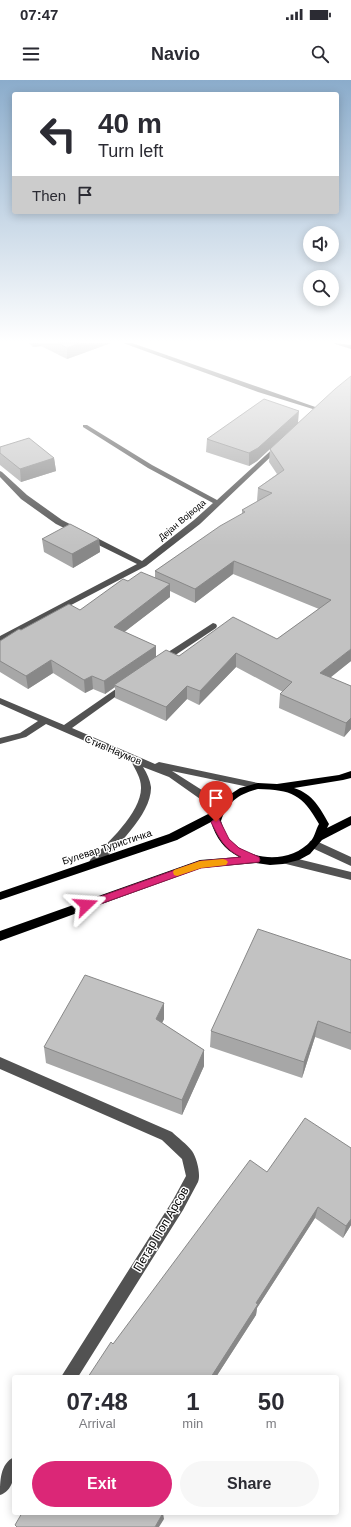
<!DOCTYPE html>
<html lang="en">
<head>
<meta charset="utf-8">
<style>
	:root { --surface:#fff; --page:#f7f7f7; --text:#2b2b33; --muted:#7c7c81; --accent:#db2777 }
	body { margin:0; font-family:Helvetica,sans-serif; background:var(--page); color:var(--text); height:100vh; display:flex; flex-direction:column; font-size:15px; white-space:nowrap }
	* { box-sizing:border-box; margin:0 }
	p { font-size:13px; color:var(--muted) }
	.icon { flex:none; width:22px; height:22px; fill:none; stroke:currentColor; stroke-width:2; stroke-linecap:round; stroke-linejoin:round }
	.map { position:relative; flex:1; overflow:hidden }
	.drawer { position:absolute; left:12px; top:1295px; width:327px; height:140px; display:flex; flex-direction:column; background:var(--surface); border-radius:4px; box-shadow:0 2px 10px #0003 }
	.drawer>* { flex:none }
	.hud { position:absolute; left:12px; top:12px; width:327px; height:122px; border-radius:4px; box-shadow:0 2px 10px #0003; background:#fff; color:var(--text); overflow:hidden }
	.buttons { position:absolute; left:303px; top:146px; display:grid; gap:8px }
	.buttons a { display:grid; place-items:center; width:36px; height:36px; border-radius:50%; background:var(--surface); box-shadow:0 2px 10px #0003; font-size:20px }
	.pin { position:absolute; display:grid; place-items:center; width:34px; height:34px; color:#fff; margin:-41px -17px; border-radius:50% 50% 50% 0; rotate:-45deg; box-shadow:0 0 4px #0007 }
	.pin .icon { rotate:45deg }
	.me { position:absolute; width:44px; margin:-22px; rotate:70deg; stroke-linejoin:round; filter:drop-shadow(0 0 3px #0008) }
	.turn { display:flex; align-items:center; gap:14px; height:84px; padding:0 20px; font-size:18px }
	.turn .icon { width:52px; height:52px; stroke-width:2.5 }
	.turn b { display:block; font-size:28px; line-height:34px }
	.then { display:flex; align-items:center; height:38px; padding:0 20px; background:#0003; gap:8px; font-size:15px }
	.eta { display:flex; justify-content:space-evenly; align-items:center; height:68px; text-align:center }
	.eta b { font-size:24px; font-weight:700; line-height:28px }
	.action { display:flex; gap:8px; margin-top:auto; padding:8px 20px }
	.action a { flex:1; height:46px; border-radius:24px; background:var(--accent); color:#fff; font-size:16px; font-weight:700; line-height:46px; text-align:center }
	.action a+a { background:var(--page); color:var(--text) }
	.status { display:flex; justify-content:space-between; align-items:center; height:28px; padding:0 20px; background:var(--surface); direction:ltr }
	.status svg { height:11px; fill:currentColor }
	header { display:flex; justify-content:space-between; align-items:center; height:52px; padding:0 20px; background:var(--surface); font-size:18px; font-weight:700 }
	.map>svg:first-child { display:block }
</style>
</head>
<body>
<div class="status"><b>07:47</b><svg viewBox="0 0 49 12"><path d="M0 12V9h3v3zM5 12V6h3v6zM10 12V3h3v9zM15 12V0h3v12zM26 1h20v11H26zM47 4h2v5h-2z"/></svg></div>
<header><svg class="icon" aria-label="menu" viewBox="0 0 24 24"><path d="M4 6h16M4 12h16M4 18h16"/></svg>Navio<svg class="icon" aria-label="search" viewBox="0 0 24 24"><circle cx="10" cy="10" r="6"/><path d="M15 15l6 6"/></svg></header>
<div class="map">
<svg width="351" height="1447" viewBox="0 0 351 1447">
	<rect width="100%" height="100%" fill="#fff"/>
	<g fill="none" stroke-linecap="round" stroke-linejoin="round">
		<path fill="#525252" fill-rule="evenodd" d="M 123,263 L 132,263 L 321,329 L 316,330 L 258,312 Z
			M 334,263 L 351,265 L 351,269 L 335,264 Z
			M 83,345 L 87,345 L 152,385 L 217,420 L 277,365 L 282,366 L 200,444 L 146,486 L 0,562 L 0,556 L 137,484 L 56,444 L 21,419 L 0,397 L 0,391 L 2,392 L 27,415 L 62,440 L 142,481 L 194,440 L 213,423 L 148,388 L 83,347 Z
			M 213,543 L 216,544 L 217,546 L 216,548 L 165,582 L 159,582 L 158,580 L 159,578 Z
			M 126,602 L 129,603 L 130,605 L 129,607 L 72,648 L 155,684 L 159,682 L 258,703 L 263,706 L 258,709 L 172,691 L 205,712 L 224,726 L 225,729 L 224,732 L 220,733 L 169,697 L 143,687 C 147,693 150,700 151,707 C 152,734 115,768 98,786 L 90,786 L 89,783 L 90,780 C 107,764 142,732 141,707 C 141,698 135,689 131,681 L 46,644 L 26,657 L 0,664 L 0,658 L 20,653 L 38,641 L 0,624 L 0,618 L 64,645 Z
			M 314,760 L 351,777 L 351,786 L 310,767 L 309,764 L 310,761 Z
			M 286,776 L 351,792 L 351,800 L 282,783 L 281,780 L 282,777 Z
			M 0,977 L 172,1052 C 178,1058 187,1064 192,1071 C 197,1078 201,1095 198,1102 L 183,1130 L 78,1297 L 61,1297 L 173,1120 L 186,1096 L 182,1079 L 162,1060 L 0,989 Z
			M 14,1377 C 14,1392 16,1409 0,1415 C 0,1401 0,1384 14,1377 Z"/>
		<path fill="#000" fill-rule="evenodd" d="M 351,691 L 351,698 L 343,700 L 294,708 C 313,714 320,728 329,744 L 327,748 L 351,736 L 351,745 L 322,760 L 310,774 L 299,780 L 283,784 L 270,785 L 256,783 L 201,788 L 0,861 L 0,851 L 200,780 L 239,777 C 224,769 216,758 211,742 L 177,760 L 0,820 L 0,812 L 169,754 L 214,731 L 223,719 L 240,708 L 258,703 L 277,704 L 339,695 ZM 258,709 C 292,710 302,714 319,744 C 316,749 315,756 311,761 C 290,784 249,782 228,758 C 225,753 223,747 221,741 C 227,722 239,714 258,709 Z"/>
	</g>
	<path fill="#a7a7a7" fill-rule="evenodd" d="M 29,263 L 111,263 L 67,279 L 41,266 L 33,267 Z
		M 298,343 L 351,581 L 330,598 L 351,606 L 351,649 L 344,657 L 279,628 L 280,614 L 283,612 L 236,587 L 199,625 L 187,619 L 166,641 L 115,618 L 115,607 L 105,614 L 93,609 L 85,613 L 53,593 L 28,609 L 0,592 L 0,561 L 21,550 L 80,530 L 128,501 L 155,498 L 155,491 L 242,434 L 242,430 L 258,421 L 257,421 L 258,408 L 277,394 L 269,382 L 270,369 L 257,381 L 249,386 L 206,372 L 207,359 ZM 233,494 L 319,529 L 277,559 L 179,576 L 156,577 L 156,566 L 124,552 L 170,517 L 170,511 L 195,523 Z
		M 0,367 L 54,378 L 56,391 L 21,402 L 0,385 Z
		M 42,459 L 99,459 L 100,472 L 73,488 L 44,472 Z
		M 351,880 L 351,970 L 315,957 L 302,998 L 210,967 L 211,951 Z
		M 164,923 L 164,939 L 162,943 L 204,970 L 204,986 L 182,1035 L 46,983 L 44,967 Z
		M 351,1068 L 351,1145 L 343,1158 L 315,1138 L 257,1228 L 256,1235 L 216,1297 L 88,1297 L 113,1264 L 267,1092 Z"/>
	<path fill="#888" d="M 33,263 L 41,263 L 41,266 L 33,267 Z
		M 79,263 L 111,263 L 67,279 L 67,268 Z
		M 299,331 L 298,343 L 257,381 L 249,386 L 249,373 Z
		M 54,378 L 56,391 L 21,402 L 20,389 Z
		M 99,459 L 100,472 L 73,488 L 72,474 Z
		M 234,481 L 233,494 L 195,523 L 195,509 Z
		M 170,504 L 170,517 L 114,560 L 114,547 Z
		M 156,566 L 156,579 L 114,605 L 115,607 L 105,614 L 104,601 Z
		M 351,569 L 351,581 L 318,607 L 320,593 Z
		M 236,573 L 236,587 L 199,625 L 200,611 Z
		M 51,580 L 53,593 L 28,609 L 26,596 Z
		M 92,596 L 93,609 L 85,613 L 84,600 Z
		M 187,606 L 187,619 L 166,641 L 166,627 Z
		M 351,638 L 351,649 L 344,657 L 346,643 Z
		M 164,923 L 164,939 L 156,955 L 156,939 Z
		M 318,941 L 315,957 L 302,998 L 304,982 Z
		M 204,970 L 204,986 L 182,1035 L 182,1020 Z
		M 318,1127 L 315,1138 L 257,1228 L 256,1235 L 216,1297 L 211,1297 L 256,1223 Z
		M 351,1139 L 351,1145 L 343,1158 L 346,1146 Z
		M 163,1433 L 164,1439 L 159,1447 L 155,1447 Z"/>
	<path fill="#c2c2c2" stroke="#888" d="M 58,263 L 79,263 L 67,268 Z
		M 351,296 L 351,569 L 320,593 L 351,606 L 351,638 L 346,643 L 280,614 L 292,602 L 236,573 L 200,611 L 187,606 L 166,627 L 114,605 L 166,570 L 179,576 L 233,537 L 277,559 L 331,520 L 234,481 L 195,509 L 155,491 L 220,446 L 245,432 L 242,430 L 272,413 L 258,408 L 284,390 L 270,369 L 335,309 Z
		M 264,319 L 299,331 L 258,368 L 249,373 L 207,359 Z
		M 29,358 L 54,378 L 20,389 L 0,373 L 0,367 Z
		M 70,444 L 99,459 L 72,474 L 42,459 Z
		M 141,492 L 170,504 L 114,547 L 156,566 L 104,601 L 92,596 L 84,600 L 51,580 L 26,596 L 0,581 L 0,561 L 19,549 L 21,550 L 69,524 L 80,530 L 123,499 L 128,501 Z
		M 258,849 L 351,880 L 351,953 L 318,941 L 304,982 L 211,951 Z
		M 85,895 L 164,923 L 156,939 L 204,970 L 182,1020 L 44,967 Z
		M 305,1038 L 351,1068 L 351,1139 L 346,1146 L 318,1127 L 256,1223 L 258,1224 L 211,1297 L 88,1297 L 111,1262 L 113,1264 L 250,1080 L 267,1092 Z
		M 22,1433 L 163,1433 L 155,1447 L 17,1447 L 15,1445 Z"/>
	<linearGradient id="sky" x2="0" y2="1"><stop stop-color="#8baccb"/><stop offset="0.56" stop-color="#fff"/><stop offset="1" stop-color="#fff" stop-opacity="0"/></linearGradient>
	<rect width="351" height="466" fill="url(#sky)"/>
	<path fill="#db2777" stroke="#8e194d" d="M 216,738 L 219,739 L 229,759 L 239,768 L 259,777 L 260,780 L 259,782 L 201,788 L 89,828 L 82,828 L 81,825 L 82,823 L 200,781 L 241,777 C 224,769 219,758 211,742 Z"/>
	<path fill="#f59e0b" d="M 223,779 L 226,780 L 228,782 L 226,785 L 201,788 L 177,796 L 174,795 L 173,792 L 174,790 L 200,781 Z"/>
	<g text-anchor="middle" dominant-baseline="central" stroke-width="3" stroke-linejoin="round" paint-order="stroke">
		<g font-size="9" fill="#000" stroke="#fff">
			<text transform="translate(182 440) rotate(-40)">Дејан Војвода</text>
		</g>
		<g font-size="10" fill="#000" stroke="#fff">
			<text transform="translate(113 670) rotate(23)">Стив Наумов</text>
			<text transform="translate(107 767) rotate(-18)">Булевар Туристичка</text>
		</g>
		<g font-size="12" fill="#000" stroke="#fff">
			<text transform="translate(161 1149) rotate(-59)">Петар Поп Арсов</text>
		</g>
	</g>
</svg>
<div class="buttons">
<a><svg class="icon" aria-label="sound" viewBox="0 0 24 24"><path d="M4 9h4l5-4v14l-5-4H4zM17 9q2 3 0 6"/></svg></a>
<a><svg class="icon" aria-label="search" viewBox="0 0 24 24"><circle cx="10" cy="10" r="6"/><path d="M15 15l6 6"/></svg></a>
</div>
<div class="pin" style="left:216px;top:742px;background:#d93025"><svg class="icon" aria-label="arrive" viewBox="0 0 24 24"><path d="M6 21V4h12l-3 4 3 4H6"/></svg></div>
<svg class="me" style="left:86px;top:825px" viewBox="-20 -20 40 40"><path d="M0-17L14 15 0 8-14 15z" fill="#db2777" stroke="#fff" stroke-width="4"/></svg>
<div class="hud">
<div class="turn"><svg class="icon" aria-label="left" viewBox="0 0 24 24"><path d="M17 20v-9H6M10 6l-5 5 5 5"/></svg><div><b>40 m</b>Turn left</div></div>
<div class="then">Then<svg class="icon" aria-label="arrive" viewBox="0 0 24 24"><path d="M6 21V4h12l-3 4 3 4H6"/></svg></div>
</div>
<section class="drawer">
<div class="eta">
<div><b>07:48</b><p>Arrival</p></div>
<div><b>1</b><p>min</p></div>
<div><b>50</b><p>m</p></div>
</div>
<div class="action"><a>Exit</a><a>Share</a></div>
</section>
</div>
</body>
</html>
